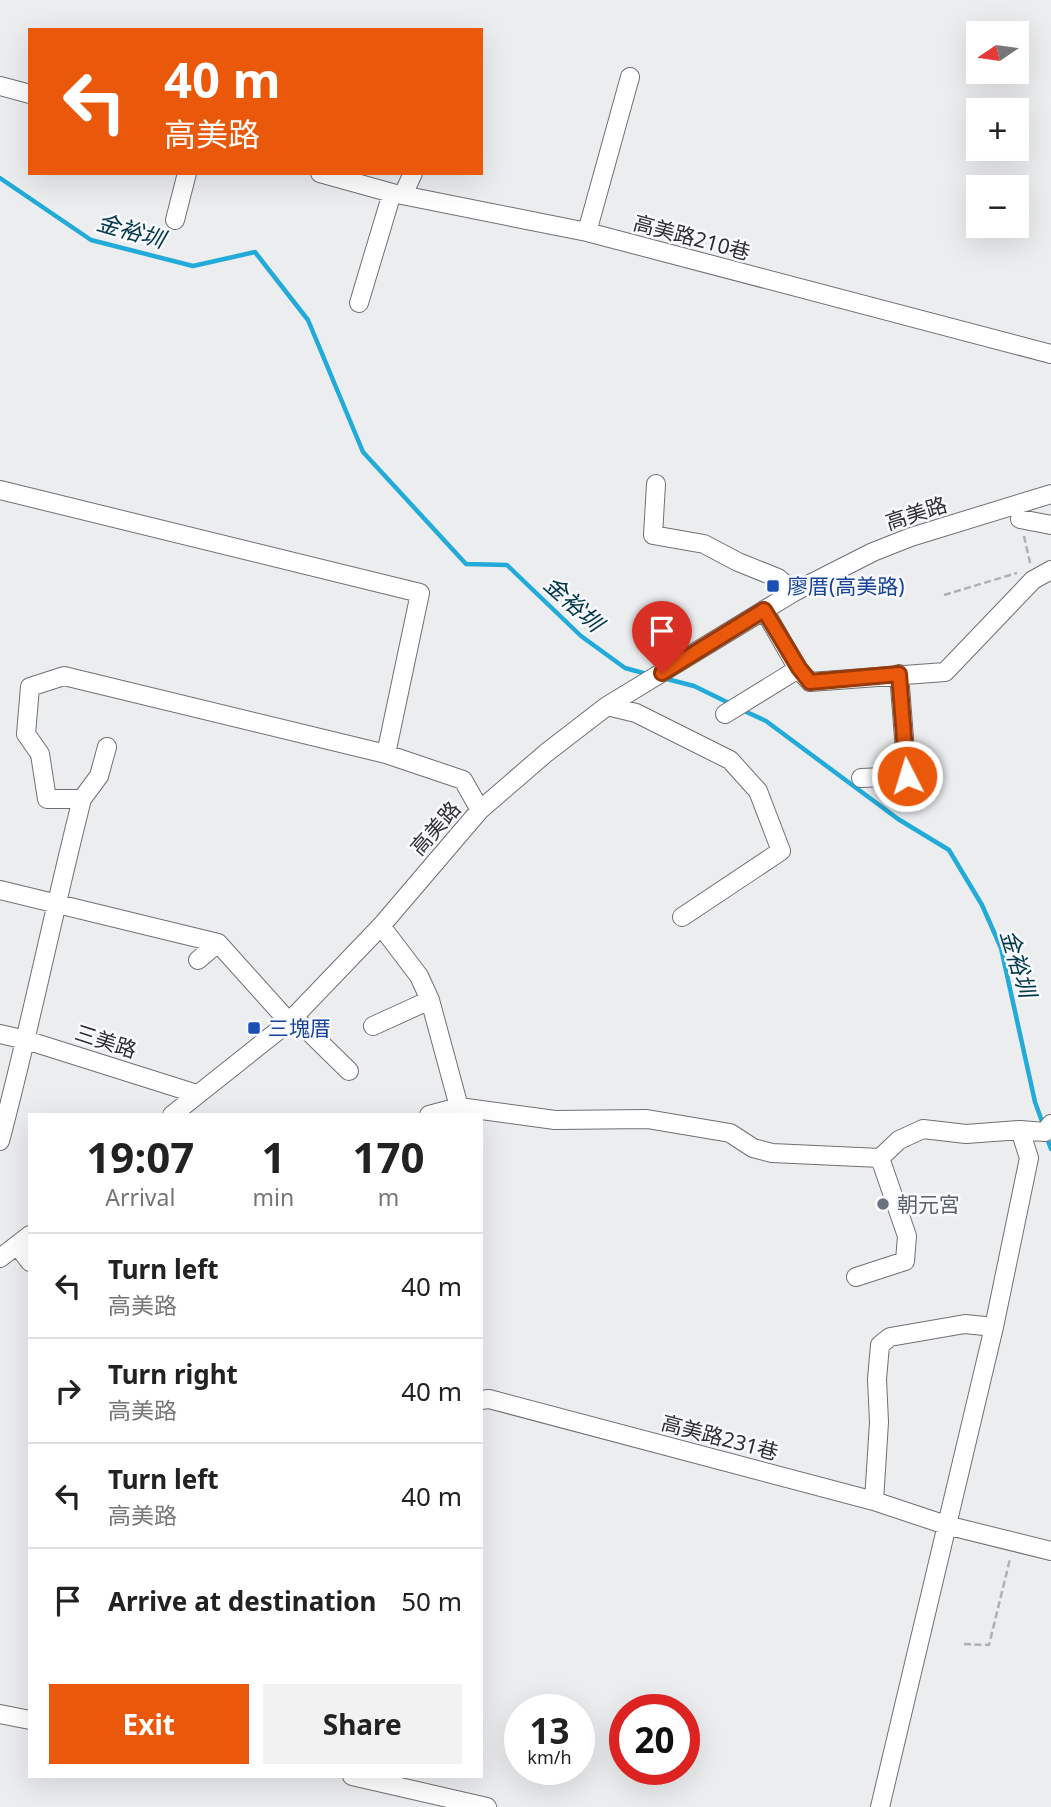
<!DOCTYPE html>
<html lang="en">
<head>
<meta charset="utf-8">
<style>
	:root { --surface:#fff; --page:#f2f2f2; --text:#222; --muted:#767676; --line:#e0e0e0; --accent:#ea580c }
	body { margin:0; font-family:"Noto Sans","Noto Sans TC",sans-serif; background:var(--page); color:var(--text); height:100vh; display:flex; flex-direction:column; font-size:26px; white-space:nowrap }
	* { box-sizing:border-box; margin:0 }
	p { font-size:23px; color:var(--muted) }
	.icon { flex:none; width:38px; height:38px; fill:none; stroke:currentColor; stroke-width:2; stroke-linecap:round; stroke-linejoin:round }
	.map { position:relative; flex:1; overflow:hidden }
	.panel { position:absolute; left:28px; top:1113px; width:455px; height:665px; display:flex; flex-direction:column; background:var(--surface); border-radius:0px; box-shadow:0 7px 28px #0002 }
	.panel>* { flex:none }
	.top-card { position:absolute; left:28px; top:28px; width:455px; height:147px; border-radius:0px; box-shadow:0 7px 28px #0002; background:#ea580c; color:#fff; overflow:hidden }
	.needle { width:46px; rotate:257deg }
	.fabs { position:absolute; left:966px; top:21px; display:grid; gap:14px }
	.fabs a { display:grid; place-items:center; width:63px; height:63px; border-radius:0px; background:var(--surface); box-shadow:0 7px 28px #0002; font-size:35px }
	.speed { position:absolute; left:504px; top:1694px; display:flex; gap:14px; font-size:35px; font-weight:700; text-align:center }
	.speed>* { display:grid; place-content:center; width:91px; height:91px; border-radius:50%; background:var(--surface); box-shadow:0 7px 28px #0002; line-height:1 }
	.speed small { font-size:18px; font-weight:400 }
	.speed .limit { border:10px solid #d22; background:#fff; color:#111 }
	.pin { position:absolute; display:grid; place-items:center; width:60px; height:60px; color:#fff; margin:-72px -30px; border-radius:50% 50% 50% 0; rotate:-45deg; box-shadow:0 0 7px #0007 }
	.pin .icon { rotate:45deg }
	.me { position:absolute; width:77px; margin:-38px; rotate:355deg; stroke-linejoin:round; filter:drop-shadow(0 0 5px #0008) }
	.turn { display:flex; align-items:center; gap:24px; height:147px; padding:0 21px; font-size:32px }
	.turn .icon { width:91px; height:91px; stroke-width:2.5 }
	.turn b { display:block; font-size:49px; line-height:60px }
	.eta { display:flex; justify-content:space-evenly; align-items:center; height:119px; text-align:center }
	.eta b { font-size:42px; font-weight:700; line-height:49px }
	.cta { display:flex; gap:14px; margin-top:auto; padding:14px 21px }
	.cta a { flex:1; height:80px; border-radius:0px; background:var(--accent); color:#fff; font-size:28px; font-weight:700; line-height:80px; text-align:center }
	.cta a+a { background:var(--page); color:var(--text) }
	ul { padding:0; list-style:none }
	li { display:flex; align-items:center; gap:21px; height:105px; padding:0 21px; border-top:2px solid var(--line) }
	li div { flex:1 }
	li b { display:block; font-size:26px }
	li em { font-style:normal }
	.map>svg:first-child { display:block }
</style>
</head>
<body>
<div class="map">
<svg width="1051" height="1807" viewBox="0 0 1051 1807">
	<rect width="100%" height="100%" fill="#ecedef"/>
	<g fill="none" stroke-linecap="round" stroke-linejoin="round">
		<path stroke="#22abd8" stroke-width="4.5" d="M 0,178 L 91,240 L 193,266 L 255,252 L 308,320 L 363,452 L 466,564 L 507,565 L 581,636 L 625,668 L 647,674
			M 663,678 L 694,686 L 733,705
			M 740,709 L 766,721 L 898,819 L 949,850 L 982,905 L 1001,948 L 1035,1102 L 1044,1127
			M 1046,1135 L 1051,1149"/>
		<g stroke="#6f7073" stroke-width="20">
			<path id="minor" d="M 0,86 L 30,94
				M 320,173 L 392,193 L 587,232 L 1051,354
				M 403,195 L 413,173
				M 175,220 L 187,173
				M 587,232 L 630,77
				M 359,303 L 392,193
				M 656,484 L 653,535 L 704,544 L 738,562 L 778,578 L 794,592
				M 0,490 L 420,593 L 386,754
				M 1020,519 L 1051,525
				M 764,610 L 798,669 L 810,682 L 945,672 L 1033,580 L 1051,570
				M 607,706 L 636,713 L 730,760 L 758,791 L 781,851 L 682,917
				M 725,714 L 798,669
				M 861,778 L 907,776 L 899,674
				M 82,799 L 99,776 L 107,747
				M 0,890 L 218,943 L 289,1022
				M 381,926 L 419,976 L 430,1000 L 459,1107 L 458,1115
				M 198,960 L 218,943
				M 294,1017 L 349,1071
				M 373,1026 L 430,1000
				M 0,1034 L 26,1040 L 197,1094
				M 172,1115 L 289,1022 L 381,926 L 480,810 L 546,753 L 607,706 L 794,592 L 873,552 L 911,537 L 1051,494
				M 429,1115 L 459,1107 L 555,1120 L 647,1119 L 730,1133 L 753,1148 L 772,1153 L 880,1158 L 899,1140 L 923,1129 L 966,1134 L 1020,1130 L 1045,1132 L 1051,1124
				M 0,1141 C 30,1028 53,913 82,799 L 47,799 L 40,754 L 26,734 L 30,687 L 64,676 L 386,754 L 463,780 L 480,810
				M 17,1245 L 30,1262
				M 0,1258 L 30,1235
				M 856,1277 L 905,1261 L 907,1236 L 880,1158
				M 481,1400 L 489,1399 L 874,1501 L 946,1525 L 1051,1551
				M 874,1501 L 879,1422 L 877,1379 L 880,1345 L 890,1337 L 965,1324 L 994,1327
				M 0,1714 L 30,1720
				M 352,1776 L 487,1807
				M 880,1807 L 994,1327 L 1029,1158 L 1020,1130"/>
		</g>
		<path stroke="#b0b0b2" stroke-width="2.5" stroke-dasharray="7 3.5" stroke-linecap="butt" d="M 1024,536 L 1030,563
			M 944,595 L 1017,573
			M 964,1644 L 989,1645 L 1010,1559"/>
		<use href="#minor" stroke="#fff" stroke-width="18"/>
	</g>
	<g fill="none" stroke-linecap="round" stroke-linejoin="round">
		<g stroke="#983908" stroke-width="18">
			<path id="route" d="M 662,673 L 764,610 L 799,668 L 810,682 L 899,674 L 907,776"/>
		</g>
		<use href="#route" stroke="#ea580c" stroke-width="12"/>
	</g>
	<g fill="#1a4fb4" stroke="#f9fafd" stroke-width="2.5">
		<rect x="766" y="579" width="14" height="14" rx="3.5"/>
		<rect x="247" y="1021" width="14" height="14" rx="3.5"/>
	</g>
	<circle fill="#6b7280" stroke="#f9fafd" stroke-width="2.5" cx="883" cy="1204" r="7"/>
	<g text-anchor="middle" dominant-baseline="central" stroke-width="5" stroke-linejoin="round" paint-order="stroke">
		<g font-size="21" fill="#2f2f30" stroke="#f9fafd">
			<text transform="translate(692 237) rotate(15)">高美路210巷</text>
			<text transform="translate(916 513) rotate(-18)">高美路</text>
			<text transform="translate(435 828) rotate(-49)">高美路</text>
			<text transform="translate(106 1041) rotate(18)">三美路</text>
			<text transform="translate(720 1437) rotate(15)">高美路231巷</text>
		</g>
		<g font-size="21" fill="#164399" stroke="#f9fafd" text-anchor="start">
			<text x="787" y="586">廖厝(高美路)</text>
			<text x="268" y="1028">三塊厝</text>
		</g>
		<g font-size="21" fill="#5b616d" stroke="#f9fafd" text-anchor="start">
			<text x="897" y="1204">朝元宮</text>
		</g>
		<g font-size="23" font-style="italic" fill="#00384a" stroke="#f9fafd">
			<text transform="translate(131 230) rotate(16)">金裕圳</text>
			<text transform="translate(574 603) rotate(42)">金裕圳</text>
			<text transform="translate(1019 963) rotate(73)">金裕圳</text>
		</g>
	</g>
</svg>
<div class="fabs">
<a><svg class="needle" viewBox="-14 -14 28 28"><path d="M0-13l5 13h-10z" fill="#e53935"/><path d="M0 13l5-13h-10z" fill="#767676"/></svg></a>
<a>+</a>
<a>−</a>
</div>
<div class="speed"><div>13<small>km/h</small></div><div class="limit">20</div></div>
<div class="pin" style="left:662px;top:673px;background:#d93025"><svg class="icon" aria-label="arrive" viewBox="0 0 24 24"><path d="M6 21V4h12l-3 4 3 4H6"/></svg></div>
<svg class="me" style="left:907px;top:776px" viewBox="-20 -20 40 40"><circle r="17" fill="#ea580c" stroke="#fff" stroke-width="3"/><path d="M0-11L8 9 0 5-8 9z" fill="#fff"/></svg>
<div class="top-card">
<div class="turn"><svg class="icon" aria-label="left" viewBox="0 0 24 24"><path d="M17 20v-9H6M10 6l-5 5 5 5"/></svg><div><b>40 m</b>高美路</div></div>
</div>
<section class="panel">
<div class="eta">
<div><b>19:07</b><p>Arrival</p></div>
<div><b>1</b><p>min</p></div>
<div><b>170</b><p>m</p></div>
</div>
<ul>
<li><svg class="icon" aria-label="left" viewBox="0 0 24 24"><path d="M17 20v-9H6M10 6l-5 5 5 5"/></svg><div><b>Turn left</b><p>高美路</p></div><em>40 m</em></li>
<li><svg class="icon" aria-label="right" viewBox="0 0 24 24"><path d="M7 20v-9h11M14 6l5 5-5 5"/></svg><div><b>Turn right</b><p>高美路</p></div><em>40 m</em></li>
<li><svg class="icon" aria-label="left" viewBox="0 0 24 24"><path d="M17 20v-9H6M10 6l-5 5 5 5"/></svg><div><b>Turn left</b><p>高美路</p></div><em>40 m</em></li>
<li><svg class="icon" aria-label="arrive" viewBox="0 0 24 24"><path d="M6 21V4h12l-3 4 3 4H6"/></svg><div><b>Arrive at destination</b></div><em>50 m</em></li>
</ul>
<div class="cta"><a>Exit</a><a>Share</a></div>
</section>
</div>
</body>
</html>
